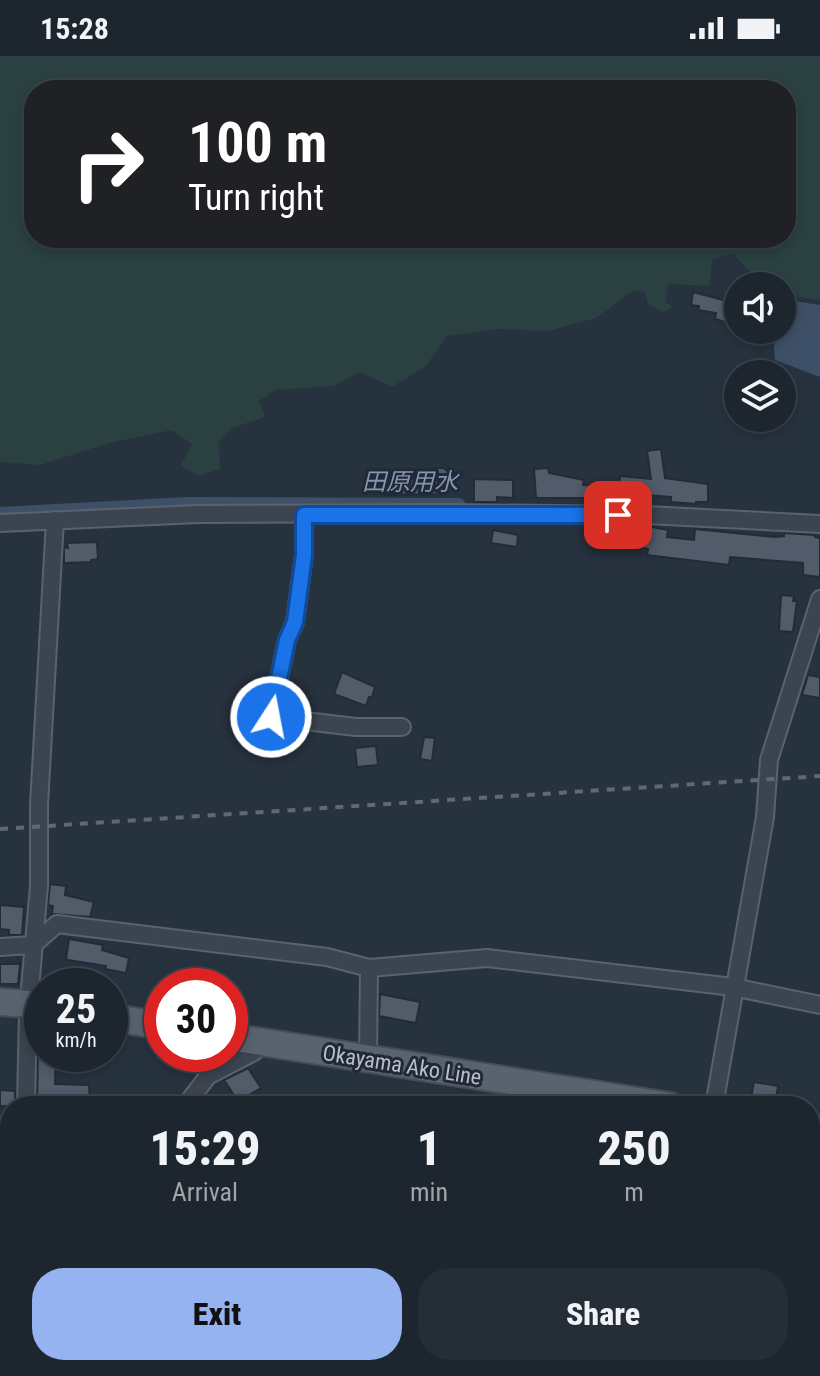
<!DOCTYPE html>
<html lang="en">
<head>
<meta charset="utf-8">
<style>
	:root { --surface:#1d262f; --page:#252e37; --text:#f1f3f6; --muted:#a0a5aa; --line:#3b434b; --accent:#95b2f1 }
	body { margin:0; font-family:"Roboto Condensed","Noto Sans JP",sans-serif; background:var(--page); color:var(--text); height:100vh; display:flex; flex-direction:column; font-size:30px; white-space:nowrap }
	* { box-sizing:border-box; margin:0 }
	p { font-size:26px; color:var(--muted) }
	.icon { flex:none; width:44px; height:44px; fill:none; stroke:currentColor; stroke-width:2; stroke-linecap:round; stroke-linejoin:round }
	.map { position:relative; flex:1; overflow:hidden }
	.details { position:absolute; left:0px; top:1040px; width:820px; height:280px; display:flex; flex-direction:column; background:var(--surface); border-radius:32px 32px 0 0; box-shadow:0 4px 12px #0003,0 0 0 2px var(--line) }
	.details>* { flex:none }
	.guide { position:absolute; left:24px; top:24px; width:772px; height:168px; border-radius:32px; box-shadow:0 4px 12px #0003,0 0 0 2px var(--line); background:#202124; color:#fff; overflow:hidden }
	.buttons { position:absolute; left:724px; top:216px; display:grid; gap:16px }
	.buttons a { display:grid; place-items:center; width:72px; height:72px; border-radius:50%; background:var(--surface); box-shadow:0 4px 12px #0003,0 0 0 2px var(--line); font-size:40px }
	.speed { position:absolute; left:24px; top:912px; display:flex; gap:16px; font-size:40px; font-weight:700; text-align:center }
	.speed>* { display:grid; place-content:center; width:104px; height:104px; border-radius:50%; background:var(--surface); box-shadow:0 4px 12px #0003,0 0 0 2px var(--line); line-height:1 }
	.speed small { font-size:20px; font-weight:400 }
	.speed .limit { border:12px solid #d22; background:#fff; color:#111 }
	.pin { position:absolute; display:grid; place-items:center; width:68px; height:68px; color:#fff; margin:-34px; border-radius:16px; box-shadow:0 4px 12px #0006 }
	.me { position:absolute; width:88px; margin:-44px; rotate:11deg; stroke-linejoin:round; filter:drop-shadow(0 0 6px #0008) }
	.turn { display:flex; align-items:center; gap:28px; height:168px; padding:0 32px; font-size:36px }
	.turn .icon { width:104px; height:104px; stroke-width:2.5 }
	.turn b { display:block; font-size:56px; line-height:68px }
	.eta { display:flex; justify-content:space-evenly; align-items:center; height:136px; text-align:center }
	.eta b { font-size:48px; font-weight:800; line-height:56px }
	.action { display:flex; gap:16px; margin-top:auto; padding:16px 32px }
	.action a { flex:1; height:92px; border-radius:32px; background:var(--accent); color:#111; font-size:32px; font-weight:800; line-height:92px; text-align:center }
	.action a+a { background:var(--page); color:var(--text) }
	.status { display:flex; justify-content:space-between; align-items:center; height:56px; padding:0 40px; background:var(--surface); direction:ltr }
	.status svg { height:22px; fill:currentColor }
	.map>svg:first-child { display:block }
</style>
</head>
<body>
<div class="status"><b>15:28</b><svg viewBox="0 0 49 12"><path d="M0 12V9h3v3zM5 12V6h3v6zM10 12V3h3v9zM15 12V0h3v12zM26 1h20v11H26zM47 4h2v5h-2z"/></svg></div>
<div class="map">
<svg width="820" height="1320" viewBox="0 0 820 1320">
	<rect width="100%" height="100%" fill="#27323f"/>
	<path fill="#2a4041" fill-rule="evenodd" d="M 0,0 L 820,0 L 820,244 L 786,239 L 782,237 L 782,230 C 759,230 748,213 733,198 L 712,203 L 710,230 L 669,228 L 665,245 L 673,252 L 662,256 L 648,248 L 645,236 L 634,234 L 596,262 L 548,275 L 499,273 L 447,280 L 426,310 L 392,331 L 360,316 L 334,330 L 275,334 L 259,345 L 265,361 L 232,372 L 219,386 L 220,413 L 198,420 L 181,409 L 192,388 L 172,374 L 109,387 L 40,409 L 0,406 ZM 34,34 L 786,34 L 786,182 L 34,182 Z
		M 197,1310 L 760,1310 L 790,1320 L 188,1320 Z"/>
	<path fill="#3e5067" d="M 788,244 L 820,249 L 820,321 L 775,304 L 774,291 L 776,274 L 782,274 L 782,252 Z"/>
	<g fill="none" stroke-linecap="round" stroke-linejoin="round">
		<path stroke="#3e5067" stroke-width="16" d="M 0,459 L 188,449 L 458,450"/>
	</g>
	<path fill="#515b6a" stroke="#222b37" stroke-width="2" d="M 693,236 L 727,245 L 726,252 L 738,256 L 738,270 L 715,263 L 716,257 L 698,254 L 699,250 L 691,249 Z
		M 661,393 L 665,422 L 708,428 L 708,446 L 696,446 L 696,448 L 671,446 L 671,441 L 645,439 L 645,445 L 634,443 L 633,446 L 603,442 L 536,442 L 534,413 L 548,412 L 549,417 L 584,424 L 583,429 L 619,430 L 620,420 L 651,423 L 647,395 Z
		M 436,412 L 443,412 L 455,420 L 450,429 L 438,425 L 438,438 L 384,439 L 384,424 L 407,424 L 414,422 L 414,418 L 434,418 Z
		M 474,423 L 513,424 L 513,442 L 497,441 L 497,446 L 474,446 Z
		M 647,470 L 668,474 L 667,481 L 694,484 L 695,473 L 775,481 L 784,480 L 784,477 L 815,479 L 815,481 L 820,482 L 820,521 L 803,519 L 803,507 L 730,501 L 729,509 L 647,499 L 648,493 L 642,492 Z
		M 493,474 L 518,479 L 517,491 L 491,487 Z
		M 97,486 L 98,503 L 91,504 L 91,506 L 64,507 L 64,491 L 68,492 L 67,487 Z
		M 781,539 L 794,540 L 793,545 L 797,545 L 793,576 L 779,575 Z
		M 342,616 L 375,631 L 372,641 L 369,641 L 366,650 L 334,638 Z
		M 808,619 L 820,621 L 820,642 L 802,639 Z
		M 424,681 L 435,682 L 432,705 L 420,703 Z
		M 376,690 L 378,709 L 357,711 L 355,692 Z
		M 50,828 L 66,830 L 65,839 L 94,846 L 90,861 L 52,858 L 53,850 L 48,849 Z
		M 0,849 L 24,851 L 22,879 L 9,879 L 9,874 L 0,873 Z
		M 69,883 L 103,889 L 102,894 L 129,902 L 126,917 L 105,913 L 106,910 L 68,904 L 66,903 Z
		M 0,908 L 20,908 L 18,928 L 0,928 Z
		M 380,938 L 420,946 L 416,967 L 379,960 Z
		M 38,998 L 56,998 L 55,1028 L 89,1029 L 90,1050 L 37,1046 Z
		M 248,1012 L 261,1032 L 251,1038 L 258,1050 L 241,1050 L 224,1024 Z
		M 754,1026 L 778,1030 L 775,1050 L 750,1047 Z
		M 0,1034 L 15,1035 L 15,1050 L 0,1050 Z"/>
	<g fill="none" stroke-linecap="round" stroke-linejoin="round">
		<g stroke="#59626d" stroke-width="20">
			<path id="street" d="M 304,459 L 304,499 L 295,566 L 287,584 L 271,661 L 356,671 L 402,671
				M 0,467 L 198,458 L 445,457 L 647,459 L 820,468
				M 0,891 L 33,889 L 57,868 L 327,901 L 369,912 L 487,902 L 733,931 L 820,949
				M 368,1004 L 369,912
				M 26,1050 L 28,955 L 39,830 L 39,749 L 55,464
				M 185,1050 L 208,1020 L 254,996 L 261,986
				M 714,1050 L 765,761 L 769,704 L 820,543
				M 0,1071 L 10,1071
				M 0,1151 L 10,1139
				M 810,1268 L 820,1229
				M 810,1293 L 814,1297"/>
		</g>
		<g stroke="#454d58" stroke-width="30">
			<path id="primary" d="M 0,946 L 42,949
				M 110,961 L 162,970
				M 230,981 L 670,1050
				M 810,1072 L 820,1073"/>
		</g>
		<use href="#street" stroke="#3b444f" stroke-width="16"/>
		<use href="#primary" stroke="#59636f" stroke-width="26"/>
		<path stroke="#5e6876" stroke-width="4" stroke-dasharray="8 8" stroke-linecap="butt" d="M 0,773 L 820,720"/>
	</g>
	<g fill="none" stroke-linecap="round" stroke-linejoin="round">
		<g stroke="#114b97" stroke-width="20">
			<path id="route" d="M 271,661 L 287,584 L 295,566 L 304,499 L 304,459 L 618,459"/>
		</g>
		<use href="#route" stroke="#1a73e8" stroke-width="14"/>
	</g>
	<g text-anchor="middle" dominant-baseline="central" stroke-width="6" stroke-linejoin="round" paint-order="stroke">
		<g font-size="22" fill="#b8bfca" stroke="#202935">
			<text transform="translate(402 1009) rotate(9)">Okayama Ako Line</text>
		</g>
		<g font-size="24" font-style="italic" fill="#8196af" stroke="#202935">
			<text x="410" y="426">田原用水</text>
		</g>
	</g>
</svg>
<div class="buttons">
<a><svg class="icon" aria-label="sound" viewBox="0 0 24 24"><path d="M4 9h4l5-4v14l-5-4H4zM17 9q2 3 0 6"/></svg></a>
<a><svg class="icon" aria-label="layers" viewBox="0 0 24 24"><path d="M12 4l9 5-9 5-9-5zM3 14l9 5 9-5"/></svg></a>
</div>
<div class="speed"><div>25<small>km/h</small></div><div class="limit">30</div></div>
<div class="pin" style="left:618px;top:459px;background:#d93025"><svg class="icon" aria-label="arrive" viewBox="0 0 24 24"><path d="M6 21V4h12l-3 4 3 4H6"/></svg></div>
<svg class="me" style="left:271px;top:661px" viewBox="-20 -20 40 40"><circle r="17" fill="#1a73e8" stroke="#fff" stroke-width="3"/><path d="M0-11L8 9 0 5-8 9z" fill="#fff"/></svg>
<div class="guide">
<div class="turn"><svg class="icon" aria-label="right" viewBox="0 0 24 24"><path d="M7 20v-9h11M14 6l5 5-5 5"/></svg><div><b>100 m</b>Turn right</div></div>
</div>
<section class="details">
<div class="eta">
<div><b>15:29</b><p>Arrival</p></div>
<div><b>1</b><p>min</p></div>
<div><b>250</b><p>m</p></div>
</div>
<div class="action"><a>Exit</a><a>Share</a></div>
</section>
</div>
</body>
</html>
